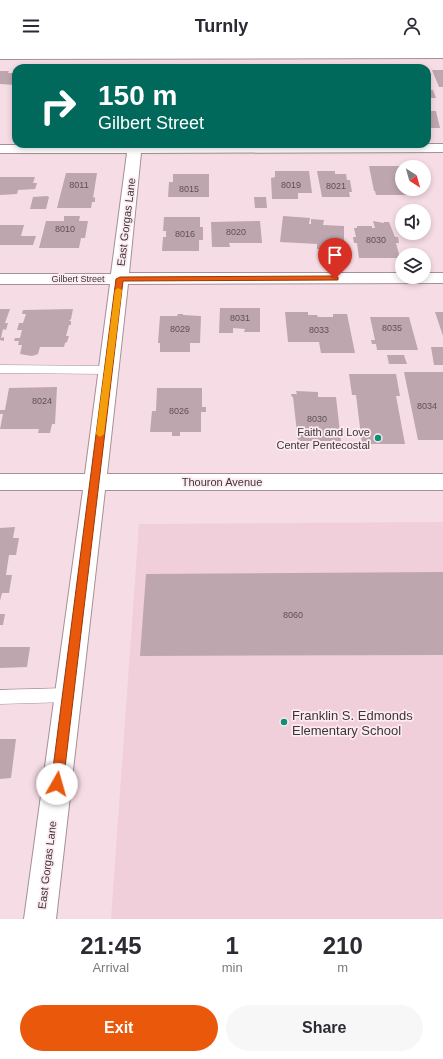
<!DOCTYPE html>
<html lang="en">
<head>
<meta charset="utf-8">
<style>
	:root { --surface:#fff; --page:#f7f7f7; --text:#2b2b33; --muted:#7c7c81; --accent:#ea580c }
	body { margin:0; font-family:Helvetica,sans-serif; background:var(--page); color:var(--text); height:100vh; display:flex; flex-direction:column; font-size:15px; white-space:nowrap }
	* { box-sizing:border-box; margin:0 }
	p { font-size:13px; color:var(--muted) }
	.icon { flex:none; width:22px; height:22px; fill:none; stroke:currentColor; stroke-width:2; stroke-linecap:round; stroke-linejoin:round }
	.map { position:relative; height:867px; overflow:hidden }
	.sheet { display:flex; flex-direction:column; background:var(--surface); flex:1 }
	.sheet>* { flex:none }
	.top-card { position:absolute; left:12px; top:12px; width:419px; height:84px; border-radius:12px; box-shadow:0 2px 6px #0003; background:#00695c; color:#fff; overflow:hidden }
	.needle { width:26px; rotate:143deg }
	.buttons { position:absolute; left:395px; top:108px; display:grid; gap:8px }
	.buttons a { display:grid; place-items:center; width:36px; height:36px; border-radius:50%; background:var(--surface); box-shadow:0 2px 6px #0003; font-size:20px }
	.pin { position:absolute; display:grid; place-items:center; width:34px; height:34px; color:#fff; margin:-41px -17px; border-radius:50% 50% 50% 0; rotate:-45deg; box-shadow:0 0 4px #0007 }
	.pin .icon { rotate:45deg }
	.me { position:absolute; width:44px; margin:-22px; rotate:7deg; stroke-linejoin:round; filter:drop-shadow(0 0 3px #0008) }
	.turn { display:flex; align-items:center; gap:14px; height:84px; padding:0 20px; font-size:18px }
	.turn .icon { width:52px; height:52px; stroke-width:2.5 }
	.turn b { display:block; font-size:28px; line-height:34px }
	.eta { display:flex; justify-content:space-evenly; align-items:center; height:68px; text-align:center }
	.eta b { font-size:24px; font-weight:700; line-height:28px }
	.action { display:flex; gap:8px; margin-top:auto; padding:8px 20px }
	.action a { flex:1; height:46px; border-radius:24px; background:var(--accent); color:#fff; font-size:16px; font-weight:700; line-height:46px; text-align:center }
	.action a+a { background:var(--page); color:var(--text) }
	header { display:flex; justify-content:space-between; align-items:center; height:52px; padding:0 20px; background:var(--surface); font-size:18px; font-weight:700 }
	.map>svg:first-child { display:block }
</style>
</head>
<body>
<header><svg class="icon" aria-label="menu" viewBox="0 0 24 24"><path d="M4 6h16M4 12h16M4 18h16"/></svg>Turnly<svg class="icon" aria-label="person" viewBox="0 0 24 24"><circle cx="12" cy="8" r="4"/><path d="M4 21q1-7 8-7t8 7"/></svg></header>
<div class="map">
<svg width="443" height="867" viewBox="0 0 443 867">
	<rect width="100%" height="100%" fill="#f6dce5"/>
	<path fill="#f0ceda" d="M 443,470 L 443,867 L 111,867 L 139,472 Z"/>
	<path fill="#bea6ae" d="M 432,18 L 443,18 L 443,35 L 439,35 Z
		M 0,19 L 9,19 L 8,21 L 16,21 L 16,33 L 0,32 Z
		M 427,38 L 433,38 L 436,46 L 427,46 Z
		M 427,59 L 436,59 L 440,76 L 427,76 Z
		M 369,114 L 401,114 L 402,137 L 409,137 L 409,143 L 376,143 L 375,139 L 374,139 Z
		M 275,119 L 309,119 L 312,141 L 298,141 L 298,147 L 272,147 L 271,126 L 275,125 Z
		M 317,119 L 335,119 L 335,122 L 346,122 L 347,128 L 350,128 L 352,140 L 349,140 L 350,145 L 322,145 Z
		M 66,121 L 97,121 L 93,146 L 95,145 L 95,150 L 92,150 L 91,156 L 57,156 Z
		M 173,122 L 209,122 L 209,145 L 168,145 L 169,130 L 173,130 Z
		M 0,125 L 35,125 L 33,131 L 37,131 L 35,137 L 18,138 L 17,142 L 0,143 Z
		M 47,144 L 49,145 L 46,157 L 30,157 L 33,145 Z
		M 254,145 L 266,145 L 267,156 L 255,156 Z
		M 64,164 L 80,164 L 79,169 L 88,169 L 85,186 L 81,186 L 79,196 L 39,196 L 46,169 L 64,169 Z
		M 283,164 L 310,166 L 309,172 L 311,172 L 311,167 L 324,168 L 323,173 L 344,174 L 344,199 L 317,197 L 317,192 L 280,190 Z
		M 164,165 L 200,165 L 200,175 L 203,175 L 203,188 L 199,188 L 199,199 L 162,199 L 163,185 L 166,185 L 166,179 L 163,179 Z
		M 260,169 L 262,191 L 229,191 L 230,195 L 212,195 L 211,170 Z
		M 373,169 L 384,171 L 384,170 L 389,170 L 395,185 L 398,185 L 399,191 L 396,191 L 400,206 L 359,206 L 357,191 L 354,191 L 353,185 L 356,185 L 354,176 L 357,176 L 357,174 L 372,174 L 372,176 L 375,176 Z
		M 0,173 L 24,173 L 21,184 L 36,184 L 33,193 L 0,193 Z
		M 220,256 L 260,256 L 260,280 L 244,280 L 245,277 L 233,276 L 233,281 L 219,281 Z
		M 0,257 L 10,257 L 5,271 L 8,271 L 6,278 L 3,277 L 1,286 L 4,285 L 4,289 L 0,288 Z
		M 73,257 L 71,267 L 69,269 L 71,269 L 71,273 L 69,273 L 66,284 L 69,284 L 67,290 L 65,291 L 64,295 L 40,295 L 38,302 L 32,304 L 20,302 L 22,293 L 18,293 L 19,289 L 14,289 L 15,286 L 20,286 L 22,278 L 17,278 L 19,271 L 23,271 L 26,262 L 22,262 L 23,258 Z
		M 285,260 L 308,260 L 308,263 L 317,263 L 318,265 L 333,265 L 333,262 L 347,262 L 355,301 L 321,301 L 319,290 L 288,290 Z
		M 435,260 L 443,260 L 443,284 Z
		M 178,262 L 183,262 L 183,263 L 201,264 L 200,291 L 190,291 L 190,300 L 160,300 L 160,291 L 158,291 L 160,264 L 177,264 Z
		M 370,265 L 409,265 L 418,298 L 377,298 L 376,292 L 372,292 L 371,288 L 375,288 Z
		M 431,295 L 443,295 L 443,313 L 434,313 Z
		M 387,303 L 404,303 L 407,312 L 389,312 Z
		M 404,320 L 443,320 L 443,388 L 418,388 Z
		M 349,322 L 396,322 L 400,344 L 396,344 L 405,392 L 362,392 L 356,343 L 352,343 Z
		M 57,335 L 55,372 L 52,372 L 50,381 L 38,381 L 39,377 L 0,377 L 3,362 L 0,362 L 0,358 L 5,358 L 9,336 Z
		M 157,336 L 202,336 L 202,355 L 206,355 L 206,360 L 201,360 L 201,380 L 180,380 L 180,384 L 172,384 L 172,380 L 150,380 L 152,359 L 156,359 Z
		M 296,339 L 318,340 L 318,345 L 336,345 L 341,389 L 298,389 L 293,345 L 292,345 L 291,342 L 297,342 Z
		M 15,475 L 13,486 L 19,486 L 16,503 L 9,503 L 6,523 L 12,523 L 9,541 L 2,541 L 0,549 L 0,476 Z
		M 443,520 L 443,603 L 140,604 L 146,522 Z
		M 0,562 L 5,562 L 3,573 L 0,573 Z
		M 0,595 L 30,595 L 27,615 L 0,616 Z
		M 0,687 L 16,687 L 11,726 L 0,727 Z"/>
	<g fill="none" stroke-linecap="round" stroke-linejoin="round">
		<g stroke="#a68f97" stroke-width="1">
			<path id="lane" d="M 0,313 L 109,314 L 113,315 L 115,318 L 113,321 L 109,322 L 0,321 Z
				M 68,636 L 74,638 L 76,643 L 74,648 L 68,650 L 0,652 L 0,638 Z"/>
		</g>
		<g stroke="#a68f97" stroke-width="2">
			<path id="street" d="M 0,0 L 443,0 L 443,6 L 0,7 Z
				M 443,92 L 443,100 L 141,101 L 129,221 L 402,221 L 402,225 L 424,225 L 424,221 L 443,221 L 443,231 L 128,232 L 107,422 L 443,422 L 443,438 L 105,438 L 56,867 L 24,867 L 83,438 L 0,438 L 0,422 L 85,422 L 110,232 L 0,232 L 0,222 L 111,222 L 127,101 L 0,101 L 0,93 Z"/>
		</g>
		<use href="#lane" fill="#fff" fill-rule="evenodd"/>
		<use href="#street" fill="#fff" fill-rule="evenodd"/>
	</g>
	<path fill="#ea580c" stroke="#983908" d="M 335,224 L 338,225 L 338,228 L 123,229 L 63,732 L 61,736 L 57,738 L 52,736 L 51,732 L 116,227 L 120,225 Z"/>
	<path fill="#f59e0b" d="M 118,236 L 122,238 L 104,382 L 100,385 L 96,382 L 115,238 Z"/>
	<g fill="#0e8f76" stroke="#fcecf2" stroke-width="1.5">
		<circle cx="378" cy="386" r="4"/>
		<circle cx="284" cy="670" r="4"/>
	</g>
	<g text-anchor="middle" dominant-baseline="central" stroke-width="3.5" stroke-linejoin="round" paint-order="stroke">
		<g font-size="9" fill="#5e5056">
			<text x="79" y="133">8011</text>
			<text x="291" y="133">8019</text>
			<text x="336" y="134">8021</text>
			<text x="189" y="137">8015</text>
			<text x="65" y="177">8010</text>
			<text x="236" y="180">8020</text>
			<text x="185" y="182">8016</text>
			<text x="376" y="188">8030</text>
			<text x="240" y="266">8031</text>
			<text x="392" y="276">8035</text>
			<text x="180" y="277">8029</text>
			<text x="319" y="278">8033</text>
			<text x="42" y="349">8024</text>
			<text x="427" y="354">8034</text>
			<text x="179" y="359">8026</text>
			<text x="317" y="367">8030</text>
			<text x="293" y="563">8060</text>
		</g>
		<g font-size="9" fill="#3e3438" stroke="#fcecf2">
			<text x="78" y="227">Gilbert Street</text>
		</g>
		<g font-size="11" fill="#3e3438" stroke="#fcecf2">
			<text transform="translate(126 170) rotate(-83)">East Gorgas Lane</text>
			<text x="222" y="430">Thouron Avenue</text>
			<text transform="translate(47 813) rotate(-83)">East Gorgas Lane</text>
		</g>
		<g font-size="11" fill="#3e3438" stroke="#fcecf2" text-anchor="end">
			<text x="370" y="380">Faith and Love<tspan x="370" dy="13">Center Pentecostal</tspan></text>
		</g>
		<g font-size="13" fill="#3e3438" stroke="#fcecf2" text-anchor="start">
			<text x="292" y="663">Franklin S. Edmonds<tspan x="292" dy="15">Elementary School</tspan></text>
		</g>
	</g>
</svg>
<div class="buttons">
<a><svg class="needle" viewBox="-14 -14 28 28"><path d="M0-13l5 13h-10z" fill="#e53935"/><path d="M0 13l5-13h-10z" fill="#7c7c81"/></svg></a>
<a><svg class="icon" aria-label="sound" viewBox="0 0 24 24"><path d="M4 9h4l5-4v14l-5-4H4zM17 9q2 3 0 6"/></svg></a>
<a><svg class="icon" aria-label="layers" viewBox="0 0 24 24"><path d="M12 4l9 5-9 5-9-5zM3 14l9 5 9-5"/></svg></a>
</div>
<div class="pin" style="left:335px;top:227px;background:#d93025"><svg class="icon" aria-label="arrive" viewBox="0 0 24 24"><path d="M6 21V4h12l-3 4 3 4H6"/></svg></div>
<svg class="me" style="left:57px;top:732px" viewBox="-20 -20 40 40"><circle r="19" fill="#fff"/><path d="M0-13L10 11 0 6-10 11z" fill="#ea580c"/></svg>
<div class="top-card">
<div class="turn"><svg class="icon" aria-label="right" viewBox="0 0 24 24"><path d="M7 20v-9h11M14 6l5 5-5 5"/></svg><div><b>150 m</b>Gilbert Street</div></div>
</div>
</div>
<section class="sheet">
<div class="eta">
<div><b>21:45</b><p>Arrival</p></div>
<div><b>1</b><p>min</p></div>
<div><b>210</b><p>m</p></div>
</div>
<div class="action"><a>Exit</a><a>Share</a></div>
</section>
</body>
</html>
